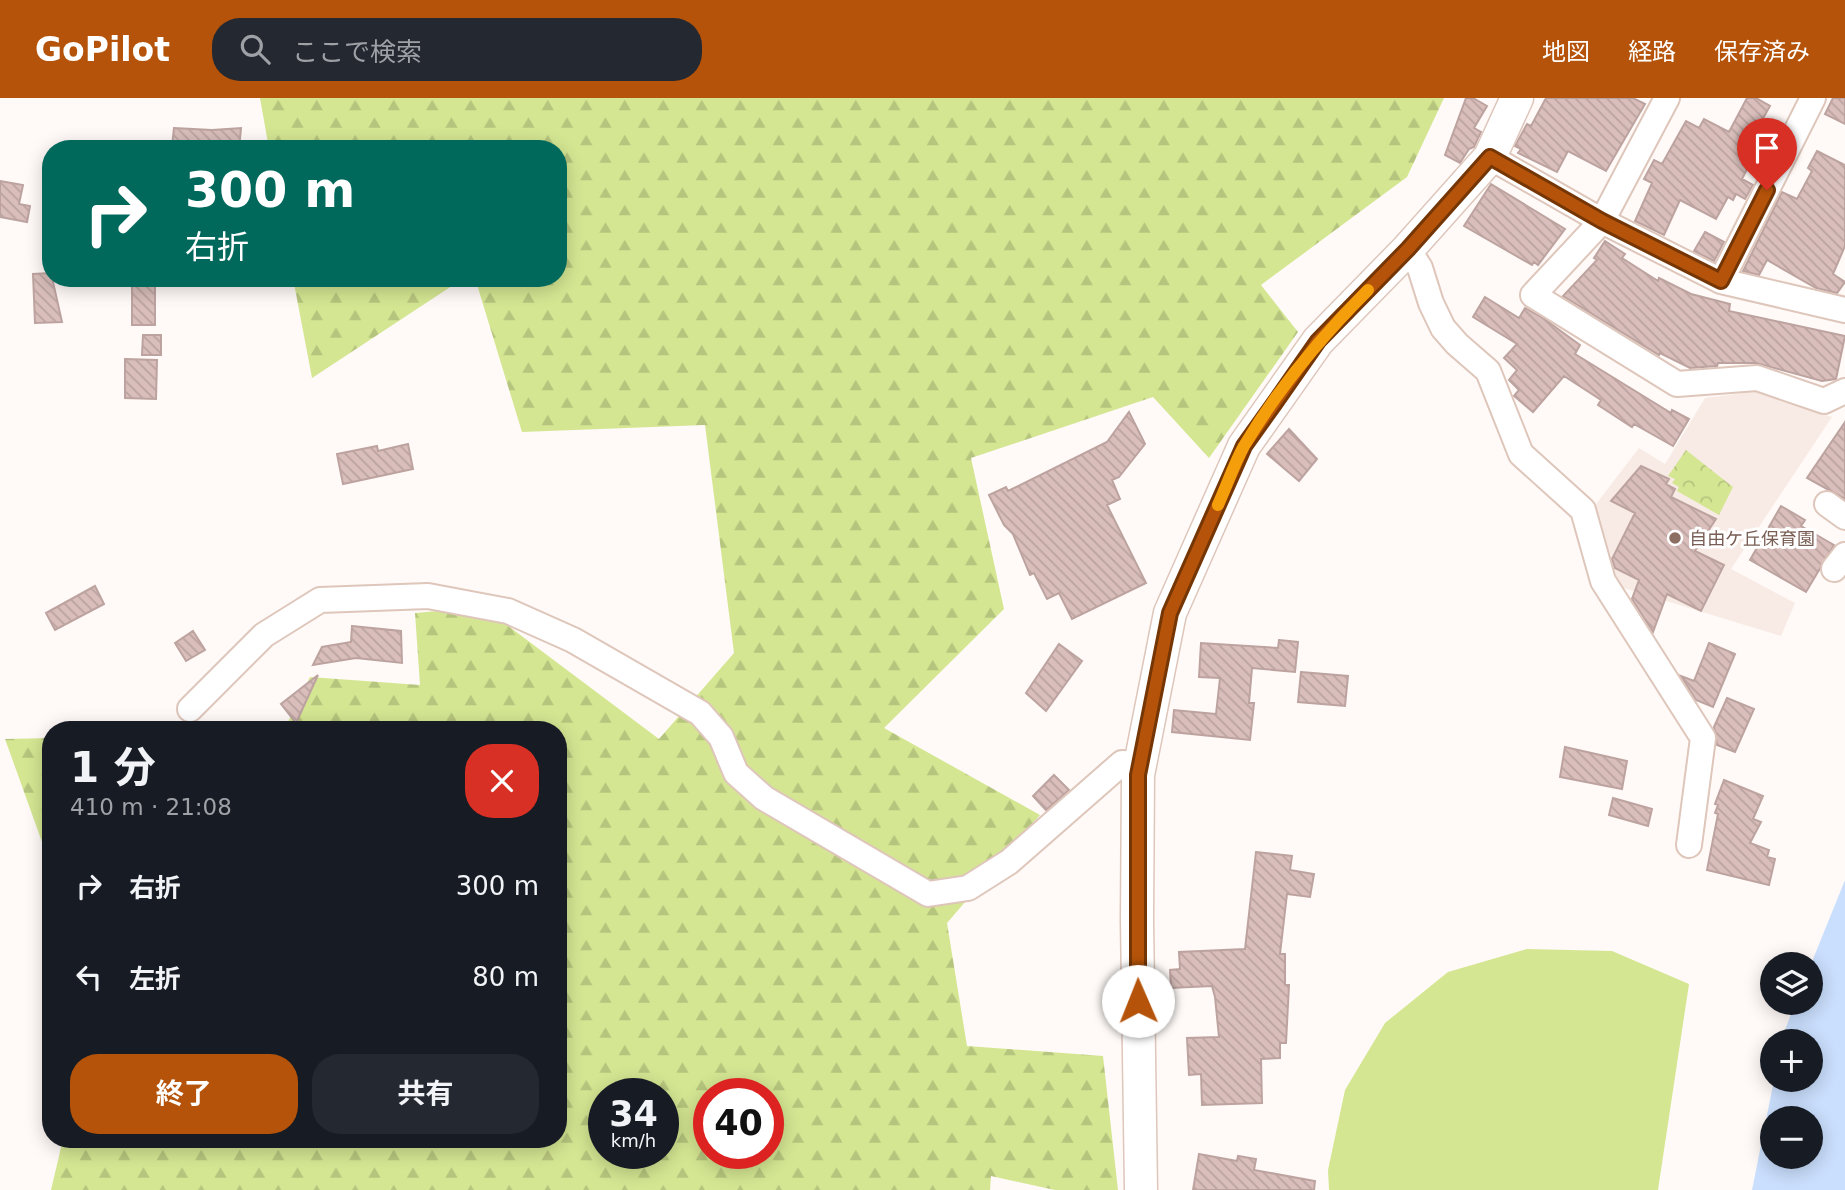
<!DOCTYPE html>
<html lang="ja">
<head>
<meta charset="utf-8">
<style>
	:root { --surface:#171b24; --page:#242831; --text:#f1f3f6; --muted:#9ea1a6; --accent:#b45309 }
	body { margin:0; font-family:"DejaVu Sans","Noto Sans JP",sans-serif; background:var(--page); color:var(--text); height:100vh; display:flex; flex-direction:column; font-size:26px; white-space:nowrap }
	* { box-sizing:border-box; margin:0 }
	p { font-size:23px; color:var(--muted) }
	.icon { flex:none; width:38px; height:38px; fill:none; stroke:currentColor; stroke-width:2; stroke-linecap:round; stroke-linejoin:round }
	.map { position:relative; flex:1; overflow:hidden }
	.drawer { position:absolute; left:42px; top:623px; width:525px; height:427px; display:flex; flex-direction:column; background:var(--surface); border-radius:28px; box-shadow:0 4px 18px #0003 }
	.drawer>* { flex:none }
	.banner { position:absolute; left:42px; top:42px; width:525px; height:147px; border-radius:28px; box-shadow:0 4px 18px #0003; background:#00695c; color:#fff; overflow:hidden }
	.controls { position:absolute; left:1760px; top:854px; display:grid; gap:14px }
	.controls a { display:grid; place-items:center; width:63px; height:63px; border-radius:50%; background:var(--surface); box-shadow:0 4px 18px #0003; font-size:35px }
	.speed { position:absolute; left:588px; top:980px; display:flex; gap:14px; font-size:35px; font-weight:700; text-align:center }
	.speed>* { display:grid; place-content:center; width:91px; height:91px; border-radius:50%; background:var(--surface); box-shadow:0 4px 18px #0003; line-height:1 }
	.speed small { font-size:18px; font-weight:400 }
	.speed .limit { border:10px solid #d22; background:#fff; color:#111 }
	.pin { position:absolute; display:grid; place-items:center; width:60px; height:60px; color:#fff; margin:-72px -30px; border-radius:50% 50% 50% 0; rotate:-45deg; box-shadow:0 0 7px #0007 }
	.pin .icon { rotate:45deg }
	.me { position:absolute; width:77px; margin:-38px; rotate:359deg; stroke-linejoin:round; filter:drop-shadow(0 0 5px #0008) }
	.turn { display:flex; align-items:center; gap:24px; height:147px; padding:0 28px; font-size:32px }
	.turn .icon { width:91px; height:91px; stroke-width:2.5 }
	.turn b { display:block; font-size:49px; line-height:60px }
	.round { display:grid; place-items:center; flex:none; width:74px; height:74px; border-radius:28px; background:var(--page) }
	.summary { display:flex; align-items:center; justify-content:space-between; height:119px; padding:0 28px }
	h1 { font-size:42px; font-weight:700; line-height:52px }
	.primary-button { display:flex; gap:14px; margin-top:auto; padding:14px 28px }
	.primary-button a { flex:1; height:80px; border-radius:28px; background:var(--accent); color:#fff; font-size:28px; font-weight:700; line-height:80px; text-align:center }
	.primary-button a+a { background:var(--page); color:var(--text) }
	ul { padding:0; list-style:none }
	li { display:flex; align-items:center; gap:21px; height:91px; padding:0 28px }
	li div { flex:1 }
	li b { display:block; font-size:26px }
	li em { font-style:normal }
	header { display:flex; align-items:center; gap:42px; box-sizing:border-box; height:98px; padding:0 35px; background:var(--accent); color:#fff }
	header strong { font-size:33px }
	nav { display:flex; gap:38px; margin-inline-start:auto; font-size:24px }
	.search { width:490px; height:63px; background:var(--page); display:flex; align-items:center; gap:18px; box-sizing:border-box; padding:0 24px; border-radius:28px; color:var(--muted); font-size:26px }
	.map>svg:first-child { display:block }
</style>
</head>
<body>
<header>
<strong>GoPilot</strong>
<div class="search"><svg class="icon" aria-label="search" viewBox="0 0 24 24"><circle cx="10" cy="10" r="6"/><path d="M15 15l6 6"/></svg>ここで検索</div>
<nav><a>地図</a><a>経路</a><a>保存済み</a></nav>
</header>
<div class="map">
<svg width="1845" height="1092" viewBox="0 0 1845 1092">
	<defs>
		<pattern id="forest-firs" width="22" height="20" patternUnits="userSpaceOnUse" patternTransform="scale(1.75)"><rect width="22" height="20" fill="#d4e692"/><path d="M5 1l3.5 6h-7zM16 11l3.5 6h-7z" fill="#b6c57d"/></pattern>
		<pattern id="park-crowns" width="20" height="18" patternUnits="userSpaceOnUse" patternTransform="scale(1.75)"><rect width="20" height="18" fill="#d4e692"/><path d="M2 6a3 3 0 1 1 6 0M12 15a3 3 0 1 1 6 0" fill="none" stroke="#b6c57d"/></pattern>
		<pattern id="building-back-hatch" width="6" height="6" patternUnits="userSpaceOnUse" patternTransform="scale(1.75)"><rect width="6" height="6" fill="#d9bebb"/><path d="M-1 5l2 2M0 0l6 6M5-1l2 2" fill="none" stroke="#baa3a0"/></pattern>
	</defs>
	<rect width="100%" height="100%" fill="#fffaf7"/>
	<path fill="#f8ebe5" d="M 1759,293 L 1832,319 L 1731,471 L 1795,505 L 1781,538 L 1607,485 L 1593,410 L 1639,350 L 1665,366 L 1705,300 Z"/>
	<path fill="url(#forest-firs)" fill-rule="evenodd" d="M 260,0 L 1444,0 L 1407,79 L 1261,187 L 1298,234 L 1209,360 L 1153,299 L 971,360 L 1004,511 L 884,630 L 1040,717 L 947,825 L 967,948 L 1103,958 L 1118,1092 L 1055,1092 L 991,1078 L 990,1092 L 51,1092 L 63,1041 L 558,1041 L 558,632 L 284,632 L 310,579 L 420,587 L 415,515 L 483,509 L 659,641 L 734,555 L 705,327 L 522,334 L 475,180 L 558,180 L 558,51 L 269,51 ZM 604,996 L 663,996 L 663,1055 L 604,1055 ZM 709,996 L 768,996 L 768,1055 L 709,1055 Z
		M 293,180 L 464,180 L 312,280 Z
		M 51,640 L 51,769 L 5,641 Z"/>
	<path fill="url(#park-crowns)" d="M 1686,352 L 1733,389 L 1719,417 L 1677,393 L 1679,389 L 1672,385 L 1675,381 L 1668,378 Z"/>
	<path fill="#d4e692" d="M 1527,851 L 1612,853 L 1689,886 L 1658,1092 L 1329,1092 L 1328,1072 L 1345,992 L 1385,925 L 1448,874 Z"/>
	<path fill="#cadffd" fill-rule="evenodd" d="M 1845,782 L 1845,1092 L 1752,1092 L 1774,982 L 1811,982 L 1811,943 L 1781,943 L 1795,905 L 1811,905 L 1811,866 ZM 1773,1020 L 1811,1020 L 1811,1059 L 1773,1059 Z"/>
	<path fill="url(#building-back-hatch)" stroke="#bda3a0" stroke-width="2" d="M 1466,0 L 1473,0 L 1487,8 L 1474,30 L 1481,34 L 1474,49 L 1469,51 L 1460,65 L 1445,57 Z
		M 1546,0 L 1633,0 L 1645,6 L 1606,73 L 1568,53 L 1557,74 L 1518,55 L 1521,51 L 1515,48 L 1527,26 L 1531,28 Z
		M 1747,0 L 1756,0 L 1770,8 L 1750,44 L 1759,48 L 1742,81 L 1753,87 L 1745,101 L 1736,96 L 1733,102 L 1728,99 L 1716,121 L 1680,102 L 1664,137 L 1635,123 L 1652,85 L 1644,81 L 1654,62 L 1662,66 L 1686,23 L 1699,30 L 1704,21 L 1729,34 Z
		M 1833,0 L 1845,0 L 1845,26 L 1825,16 Z
		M 174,30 L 212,32 L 241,30 L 239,51 L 172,48 Z
		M 1817,53 L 1845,67 L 1845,148 L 1833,176 L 1845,184 L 1837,195 L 1816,190 L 1767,162 L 1759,177 L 1743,173 L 1782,94 L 1797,101 L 1812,73 L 1808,70 Z
		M 0,83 L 23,87 L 19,106 L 30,108 L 27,124 L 0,119 Z
		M 1491,86 L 1565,131 L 1538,167 L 1534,164 L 1532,167 L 1464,128 Z
		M 1705,134 L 1724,144 L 1714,163 L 1694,153 Z
		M 1605,143 L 1625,156 L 1622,160 L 1658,183 L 1659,180 L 1691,196 L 1730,206 L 1729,213 L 1845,238 L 1836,281 L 1822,283 L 1756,265 L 1718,265 L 1717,268 L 1690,270 L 1660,255 L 1659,257 L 1563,198 L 1597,162 L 1594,160 Z
		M 51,175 L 62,224 L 35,225 L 33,176 Z
		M 132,187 L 155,187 L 155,227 L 132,227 Z
		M 1485,199 L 1519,220 L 1525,210 L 1543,220 L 1580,247 L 1575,256 L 1671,315 L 1672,312 L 1689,321 L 1673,348 L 1634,326 L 1632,329 L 1598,307 L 1601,302 L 1564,278 L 1533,314 L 1514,298 L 1519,292 L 1509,282 L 1517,272 L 1504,260 L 1517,246 L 1473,219 Z
		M 143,237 L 161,237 L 161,257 L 142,257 Z
		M 125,261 L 157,262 L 156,301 L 125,300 Z
		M 1129,314 L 1145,346 L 1119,379 L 1112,382 L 1120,401 L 1107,407 L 1146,485 L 1072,521 L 1059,495 L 1047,501 L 1034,475 L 1030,477 L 1013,436 L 1004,427 L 989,397 L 1006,389 L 1008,393 L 1107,344 Z
		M 1845,324 L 1845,401 L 1807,380 Z
		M 1289,331 L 1317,361 L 1299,383 L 1267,356 Z
		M 408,346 L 413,371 L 343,386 L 337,356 L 377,348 L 378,353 Z
		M 1641,368 L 1669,381 L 1666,386 L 1675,391 L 1671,399 L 1716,421 L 1695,453 L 1724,467 L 1701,513 L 1667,496 L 1653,534 L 1632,501 L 1639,482 L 1615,470 L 1612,461 L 1635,415 L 1611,403 Z
		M 1781,408 L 1805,422 L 1801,428 L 1834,447 L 1806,494 L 1750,462 Z
		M 95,488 L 104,506 L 55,532 L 46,515 Z
		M 352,528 L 401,533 L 402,565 L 356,560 L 313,567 L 322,549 L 351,544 Z
		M 193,533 L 205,552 L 186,563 L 175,545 Z
		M 1279,542 L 1298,544 L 1295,574 L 1252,570 L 1249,605 L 1254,605 L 1250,642 L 1172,634 L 1174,612 L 1216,616 L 1220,580 L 1199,579 L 1201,545 L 1278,550 Z
		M 1709,545 L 1735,556 L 1713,609 L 1696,602 L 1681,578 L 1694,583 Z
		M 1059,546 L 1082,563 L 1046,613 L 1026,595 Z
		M 1301,574 L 1348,578 L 1345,608 L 1298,604 Z
		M 318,577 L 296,625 L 281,606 Z
		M 1727,600 L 1754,611 L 1735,654 L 1717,647 L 1714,629 Z
		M 1565,649 L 1627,663 L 1622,691 L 1560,679 Z
		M 1054,677 L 1069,692 L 1046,712 L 1033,698 Z
		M 1724,682 L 1763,698 L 1753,721 L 1761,724 L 1750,745 L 1769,752 L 1767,759 L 1775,761 L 1769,787 L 1707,772 L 1718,716 L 1715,715 L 1718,707 L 1715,706 Z
		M 1613,700 L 1652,711 L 1648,728 L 1609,717 Z
		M 1256,754 L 1292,758 L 1290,772 L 1314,776 L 1310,799 L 1287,796 L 1280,856 L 1285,856 L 1285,887 L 1289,887 L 1286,945 L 1280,945 L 1280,960 L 1261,961 L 1262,1005 L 1202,1007 L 1201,976 L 1189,977 L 1187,940 L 1219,939 L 1215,899 L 1212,888 L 1171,890 L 1170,872 L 1180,871 L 1179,854 L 1245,851 Z
		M 1199,1056 L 1237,1063 L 1238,1058 L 1256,1061 L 1254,1072 L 1315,1083 L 1314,1092 L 1193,1092 Z"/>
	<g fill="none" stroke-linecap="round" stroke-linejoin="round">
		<g stroke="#dec6bb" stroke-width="28">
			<path id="minor" d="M 1667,0 L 1602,123 L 1533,197 L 1677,286 L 1757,280 L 1824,303 L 1845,293
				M 1490,59 L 1602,123 L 1721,183 L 1845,212
				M 1408,151 L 1420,170 L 1431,205 L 1443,230 L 1457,246 L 1488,273 L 1521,356 L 1583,412 L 1603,483 L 1703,640 L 1689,747
				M 1721,183 L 1813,0
				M 1827,406 L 1845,419
				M 1834,471 L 1845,457
				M 190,611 L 264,537 L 320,502 L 428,498 L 508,513 L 573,542 L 700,615 L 721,639 L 736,675 L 764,700 L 928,796 L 968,790 L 1009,764 L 1122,665 L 1140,666"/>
		</g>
		<g stroke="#dec6bb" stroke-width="35">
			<path id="tertiary" d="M 1141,1092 L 1137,822 L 1138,677 L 1170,515 L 1244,348 L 1318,243 L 1408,151 L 1490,59 L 1517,0"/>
		</g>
		<use href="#minor" stroke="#fff" stroke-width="24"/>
		<use href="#tertiary" stroke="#fff" stroke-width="32"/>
	</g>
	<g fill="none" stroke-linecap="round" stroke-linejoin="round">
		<g stroke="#753606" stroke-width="18">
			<path id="route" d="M 1138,903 L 1138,677 L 1170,515 L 1244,348 L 1274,306 L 1318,243 L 1408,151 L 1490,59 L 1602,123 L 1721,183 L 1767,92"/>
		</g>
		<use href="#route" stroke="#b45309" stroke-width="12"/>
		<path stroke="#f59e0b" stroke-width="12" d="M 1218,407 C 1227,387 1234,366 1244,348 C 1278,291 1321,239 1368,192"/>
	</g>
	<circle fill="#8d6e63" stroke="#fff" stroke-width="2.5" cx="1675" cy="440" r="7"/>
	<g text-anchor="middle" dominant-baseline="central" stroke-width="6" stroke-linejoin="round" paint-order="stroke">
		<g font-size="18" fill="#785e54" stroke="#fff" text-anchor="start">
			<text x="1689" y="440">自由ケ丘保育園</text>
		</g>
	</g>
</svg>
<div class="controls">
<a><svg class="icon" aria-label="layers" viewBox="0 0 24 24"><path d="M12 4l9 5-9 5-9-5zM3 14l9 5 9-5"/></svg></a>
<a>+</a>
<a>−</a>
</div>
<div class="speed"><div>34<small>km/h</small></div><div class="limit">40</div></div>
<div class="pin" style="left:1767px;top:92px;background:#d93025"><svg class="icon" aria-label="arrive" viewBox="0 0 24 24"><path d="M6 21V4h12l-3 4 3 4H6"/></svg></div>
<svg class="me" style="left:1138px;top:903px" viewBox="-20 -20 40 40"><circle r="19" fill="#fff"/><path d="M0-13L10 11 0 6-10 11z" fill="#b45309"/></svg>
<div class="banner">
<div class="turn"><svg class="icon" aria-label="right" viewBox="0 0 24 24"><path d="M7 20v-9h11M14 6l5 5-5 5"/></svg><div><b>300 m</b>右折</div></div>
</div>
<section class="drawer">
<div class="summary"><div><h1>1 分</h1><p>410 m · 21:08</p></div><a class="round" style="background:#d93025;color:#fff"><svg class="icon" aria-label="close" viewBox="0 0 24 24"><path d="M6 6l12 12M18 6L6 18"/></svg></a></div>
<ul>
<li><svg class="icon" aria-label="right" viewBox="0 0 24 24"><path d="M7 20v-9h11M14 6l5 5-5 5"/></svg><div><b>右折</b></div><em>300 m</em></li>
<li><svg class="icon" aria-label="left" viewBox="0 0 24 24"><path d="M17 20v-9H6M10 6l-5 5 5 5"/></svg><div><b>左折</b></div><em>80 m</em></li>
</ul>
<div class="primary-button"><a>終了</a><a>共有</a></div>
</section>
</div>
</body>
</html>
